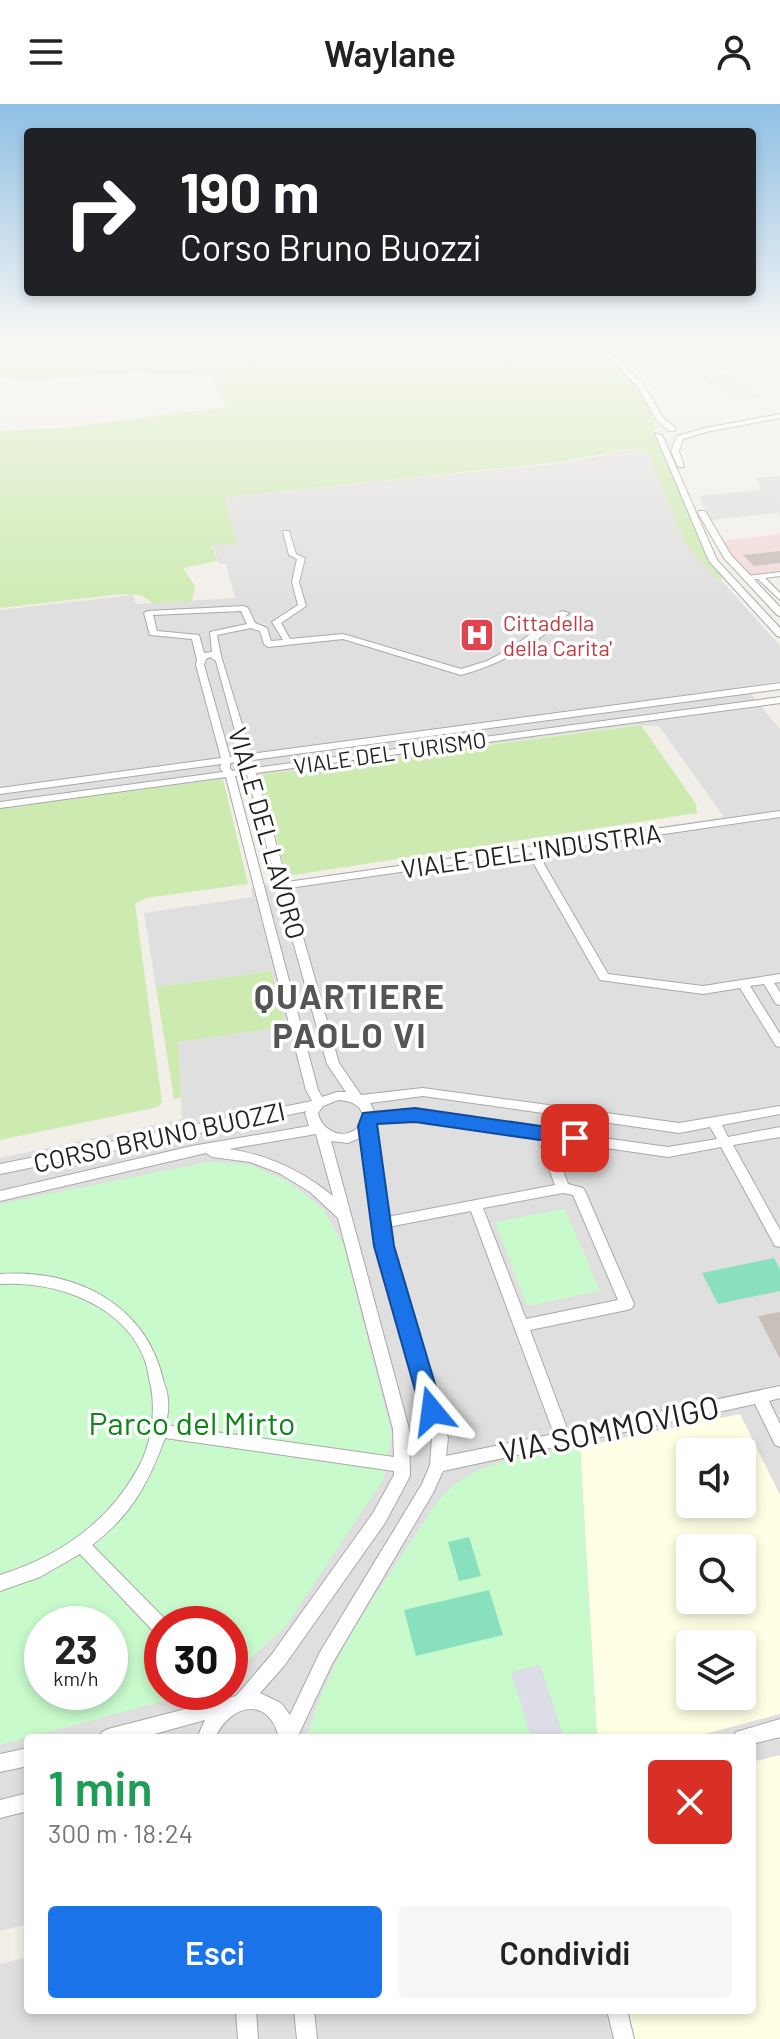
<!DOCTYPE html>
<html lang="it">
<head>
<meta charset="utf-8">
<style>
	:root { --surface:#fff; --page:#f6f6f6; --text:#222; --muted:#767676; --accent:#1a73e8 }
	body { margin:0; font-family:Barlow,sans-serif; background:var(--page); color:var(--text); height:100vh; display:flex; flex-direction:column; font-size:30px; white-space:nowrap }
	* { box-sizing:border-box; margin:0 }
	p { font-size:26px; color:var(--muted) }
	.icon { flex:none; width:44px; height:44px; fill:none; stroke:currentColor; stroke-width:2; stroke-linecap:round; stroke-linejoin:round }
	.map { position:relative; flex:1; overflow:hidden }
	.side { position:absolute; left:24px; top:1630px; width:732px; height:280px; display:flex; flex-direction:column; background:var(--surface); border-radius:8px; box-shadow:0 4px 12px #0003 }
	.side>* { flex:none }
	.banner { position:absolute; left:24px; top:24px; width:732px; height:168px; border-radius:8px; box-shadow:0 4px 12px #0003; background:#202124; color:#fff; overflow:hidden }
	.tools { position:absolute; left:676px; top:1334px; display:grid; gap:16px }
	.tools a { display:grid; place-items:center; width:80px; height:80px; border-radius:8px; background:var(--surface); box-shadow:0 4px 12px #0003; font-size:40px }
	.speed { position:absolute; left:24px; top:1502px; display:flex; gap:16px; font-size:40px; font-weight:700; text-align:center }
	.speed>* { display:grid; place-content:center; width:104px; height:104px; border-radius:50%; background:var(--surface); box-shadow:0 4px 12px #0003; line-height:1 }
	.speed small { font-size:20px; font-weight:400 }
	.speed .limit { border:12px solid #d22; background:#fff; color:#111 }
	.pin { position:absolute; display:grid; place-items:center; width:68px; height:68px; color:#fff; margin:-34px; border-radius:16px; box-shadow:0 4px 12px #0006 }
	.me { position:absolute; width:88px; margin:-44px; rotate:344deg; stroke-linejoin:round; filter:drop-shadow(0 0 6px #0008) }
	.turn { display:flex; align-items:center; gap:28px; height:168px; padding:0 24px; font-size:36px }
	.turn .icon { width:104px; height:104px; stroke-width:2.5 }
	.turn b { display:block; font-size:56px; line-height:68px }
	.round { display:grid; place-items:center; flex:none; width:84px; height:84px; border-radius:8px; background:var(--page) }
	.headline { display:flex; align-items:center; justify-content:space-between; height:136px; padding:0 24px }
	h1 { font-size:48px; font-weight:600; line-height:60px; color:#1e9e55 }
	.cta { display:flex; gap:16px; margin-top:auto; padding:16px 24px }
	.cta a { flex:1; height:92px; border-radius:8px; background:var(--accent); color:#fff; font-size:32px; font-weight:600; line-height:92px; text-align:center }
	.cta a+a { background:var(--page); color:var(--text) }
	header { display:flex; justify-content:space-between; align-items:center; height:104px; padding:0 24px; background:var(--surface); font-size:36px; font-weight:600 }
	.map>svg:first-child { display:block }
</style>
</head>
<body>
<header><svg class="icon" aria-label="menu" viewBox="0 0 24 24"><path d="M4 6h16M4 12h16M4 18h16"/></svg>Waylane<svg class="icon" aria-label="person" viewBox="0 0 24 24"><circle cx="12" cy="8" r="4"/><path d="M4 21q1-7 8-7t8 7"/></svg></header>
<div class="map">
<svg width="780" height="1935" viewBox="0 0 780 1935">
	<rect width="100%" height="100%" fill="#f2efe9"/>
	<path fill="#e0dfdf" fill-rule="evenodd" d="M 652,341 L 704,457 L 780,542 L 780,577 L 745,583 L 780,625 L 780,1935 L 0,1935 L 0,1860 L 28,1853 L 28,1906 L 752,1906 L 752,1634 L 28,1634 L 28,1820 L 0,1827 L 0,1054 L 182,1015 L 178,938 L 276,924 L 271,867 L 156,883 L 144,809 L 252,793 L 251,784 L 290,778 L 724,713 L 659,622 L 636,621 L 0,705 L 0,506 L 133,491 L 136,500 L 235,494 L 226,460 L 219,460 L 212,440 L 221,393 L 564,359 ZM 690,1348 L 742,1348 L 742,1400 L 690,1400 ZM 690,1444 L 742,1444 L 742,1496 L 690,1496 ZM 42,1520 L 110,1520 L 110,1588 L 42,1588 ZM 162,1520 L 230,1520 L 230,1588 L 162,1588 ZM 690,1540 L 742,1540 L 742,1592 L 690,1592 Z
		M 780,372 L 780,413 L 777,409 L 710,416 L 699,392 L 761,386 L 756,374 Z"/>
	<path fill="#f2dad9" d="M 780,430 L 780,468 L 750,472 L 721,437 Z"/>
	<path fill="#ffffe5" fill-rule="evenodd" d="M 740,1310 L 780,1391 L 780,1610 L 690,1634 L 597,1634 L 580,1343 ZM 690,1348 L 742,1348 L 742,1400 L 690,1400 ZM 690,1444 L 742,1444 L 742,1496 L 690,1496 ZM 690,1540 L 742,1540 L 742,1592 L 690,1592 Z
		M 780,1651 L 780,1935 L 635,1935 L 628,1906 L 752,1906 L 752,1658 Z"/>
	<path fill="#cdebb0" d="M 55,238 L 592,238 L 645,294 L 656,323 L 652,330 L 660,338 L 725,474 L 717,475 L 685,438 L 649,351 L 634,344 L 560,358 L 224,393 L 237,439 L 212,442 L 217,457 L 183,464 L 195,482 L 192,497 L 153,499 L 141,491 L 121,490 L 0,504 L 0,327 L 64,324 L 227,303 L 211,272 L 137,268 L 30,277 L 0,274 L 0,257 C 19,242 42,250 55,238 Z
		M 641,621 L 696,700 L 697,709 L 287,772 L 259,671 Z
		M 223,675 L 248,780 L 146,794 L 135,800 L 162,998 L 158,1003 L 0,1036 L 0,705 Z
		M 271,867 L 284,914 L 276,924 L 178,938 L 181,993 L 174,995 L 156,883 Z"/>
	<path fill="#c8facc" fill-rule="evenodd" d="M 209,1058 L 250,1061 L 289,1078 L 322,1104 L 343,1140 L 392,1332 L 383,1376 L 287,1521 L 230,1573 L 230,1520 L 162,1520 L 162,1588 L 197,1588 L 0,1641 L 0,1100 ZM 42,1520 L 110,1520 L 110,1588 L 42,1588 Z
		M 565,1105 L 600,1187 L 527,1202 L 495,1118 Z
		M 580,1343 L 597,1634 L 307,1634 C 328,1551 387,1477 432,1405 C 468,1354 523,1354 580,1343 Z"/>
	<path fill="#88e0be" d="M 774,1154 L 780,1165 L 780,1187 L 718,1200 L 702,1169 Z
		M 469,1433 L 481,1472 L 459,1477 L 448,1438 Z
		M 489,1486 L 503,1531 L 416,1552 L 404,1506 Z"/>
	<path fill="#e2e2e2" d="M 642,238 L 718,238 L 723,244 L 673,254 Z
		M 735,250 L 758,260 L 693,270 L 680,259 Z
		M 724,268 L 760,291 L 764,293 L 738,297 L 699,272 Z"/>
	<path fill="#dddde8" d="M 540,1561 L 564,1634 L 531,1634 L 511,1568 Z"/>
	<path fill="#c7bfb8" d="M 780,447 L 780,459 L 754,462 L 743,451 Z
		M 780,1208 L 780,1255 L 758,1212 Z"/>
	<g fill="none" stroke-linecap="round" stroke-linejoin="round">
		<g stroke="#a9a9a9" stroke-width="2">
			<path id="minor" d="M 283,427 L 289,427 L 296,450 L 305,454 L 299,478 L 306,502 L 281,519 L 290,535 L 343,530 L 461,565 L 487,557 L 513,543 L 562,507 L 569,509 C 539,539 502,560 461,571 L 343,535 L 268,543 L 264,540 L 260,527 L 251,524 L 217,531 L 221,552 L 251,650 L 780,579 L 780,585 L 252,656 L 255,664 L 780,593 L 780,599 L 256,669 L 287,778 L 780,707 L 780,713 L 542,748 L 544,760 L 608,870 L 703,882 L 780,870 L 780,878 L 774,879 L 780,888 L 780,901 L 776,900 L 764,880 L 750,882 L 780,930 L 780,943 L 776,942 L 740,884 L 703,890 L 600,876 L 534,760 L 532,749 L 289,784 L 339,959 L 361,991 L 423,984 L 679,1019 L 780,1002 L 780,1010 L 722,1021 L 728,1033 L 780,1023 L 780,1033 L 733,1041 L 780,1126 L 780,1143 L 775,1142 L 721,1043 L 668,1053 L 552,1036 L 568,1080 L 583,1084 L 585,1087 L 634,1200 L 632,1204 L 627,1206 L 530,1226 L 568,1327 L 780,1282 L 780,1294 L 769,1297 L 780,1320 L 780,1343 L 775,1341 L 755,1300 L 443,1367 L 433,1389 L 332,1560 L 297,1634 L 279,1634 C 269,1591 230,1600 215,1634 L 197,1634 L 205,1616 L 140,1634 L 99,1634 L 102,1628 L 108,1625 L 236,1592 L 272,1550 L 373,1409 L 394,1371 L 394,1367 L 165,1334 C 149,1378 131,1412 92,1441 L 168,1518 L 169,1520 L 162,1520 L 162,1532 L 156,1530 L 80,1450 L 40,1473 L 0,1487 L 0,1471 C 57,1453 107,1420 137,1366 C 151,1342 156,1310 151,1283 C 149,1276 148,1267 146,1259 C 126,1200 56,1177 0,1180 L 0,1170 C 76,1165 147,1200 164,1279 C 166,1284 168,1291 168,1297 C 169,1305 167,1314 166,1321 L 394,1353 L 393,1325 L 338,1114 L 310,1088 L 279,1069 L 250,1058 L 212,1053 L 206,1049 L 0,1097 L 0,1087 L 192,1042 L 309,1022 L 305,1009 L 307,1007 L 0,1070 L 0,1060 L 312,997 L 306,986 L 226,673 L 0,704 L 0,698 L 223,668 L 220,664 L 221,660 L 0,690 L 0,684 L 221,654 L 196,561 L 197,556 L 192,535 L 150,531 L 144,509 L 148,507 L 244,502 L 248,504 L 255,519 L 267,524 L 271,537 L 283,536 L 272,518 L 298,501 L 292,478 L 297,455 L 289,451 ZM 241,507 L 247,520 L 210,528 L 212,548 L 204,549 L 199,531 L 157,527 L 153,511 ZM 210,553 L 216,557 L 242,652 L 230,653 L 204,561 L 206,555 ZM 243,657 L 246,665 L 232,667 L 230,664 L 230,659 ZM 247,671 L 327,960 L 346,988 L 337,988 L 322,993 L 318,986 L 235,672 ZM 423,992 L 543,1009 L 541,1025 L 415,1007 L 375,1009 L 370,999 ZM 338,996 C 351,997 361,1000 364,1014 C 363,1015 357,1025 356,1025 C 341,1037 321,1025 318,1009 L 323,1002 ZM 555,1011 L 679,1029 L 710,1023 L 717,1035 L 668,1043 L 553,1027 ZM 415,1015 L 539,1034 L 539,1037 L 555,1081 L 387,1113 L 372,1020 L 374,1018 ZM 316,1030 L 333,1092 C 302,1067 269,1051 229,1045 ZM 362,1033 L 377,1142 L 432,1334 L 430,1361 L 422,1380 L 320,1548 L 290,1611 L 281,1599 L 260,1589 L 284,1562 L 385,1419 L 410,1372 L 409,1325 L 331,1037 L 348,1039 ZM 563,1089 L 573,1091 L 618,1196 L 526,1215 L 483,1104 ZM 471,1107 L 554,1330 L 446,1352 L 448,1334 L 391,1142 L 388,1123 Z
				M 780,468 L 780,472 L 765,474 L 780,489 L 780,496 L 758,475 L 747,476 L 743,474 L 747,472 Z
				M 780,1615 L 780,1633 L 752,1640 L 752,1634 L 733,1634 L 736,1628 Z
				M 28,1644 L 28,1662 L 0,1668 L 0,1650 Z
				M 28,1689 L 28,1707 L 0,1714 L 0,1696 Z
				M 236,1906 L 256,1906 L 258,1935 L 238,1935 Z
				M 294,1906 L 314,1906 L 317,1935 L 297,1935 Z
				M 607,1906 L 627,1906 L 634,1935 L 614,1935 Z"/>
		</g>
		<g stroke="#a9a9a9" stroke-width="2">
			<path id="tertiary" d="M 594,238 L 601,238 L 644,281 L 663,314 L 675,323 L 675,327 L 669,327 L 657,317 L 638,284 Z
				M 780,310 L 780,314 L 706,328 L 683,335 L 679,347 L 684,363 L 678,363 L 671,347 L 677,332 L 705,324 Z
				M 655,329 L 662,331 L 717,456 L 780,524 L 780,533 L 777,532 L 709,457 Z
				M 699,407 L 705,407 L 731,451 L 780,503 L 780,512 L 777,511 L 724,454 L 698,409 Z"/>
		</g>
		<use href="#minor" fill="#fff" fill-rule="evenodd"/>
		<use href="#tertiary" fill="#fff" fill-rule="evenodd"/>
	</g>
	<linearGradient id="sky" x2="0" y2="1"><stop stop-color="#8fc0e4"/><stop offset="0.47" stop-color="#f9f8f5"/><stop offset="1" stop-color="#f9f8f5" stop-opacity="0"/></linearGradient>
	<rect width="780" height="509" fill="url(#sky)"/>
	<path fill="#1a73e8" stroke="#114b97" stroke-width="2" d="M 415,1004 L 575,1027 L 585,1034 L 575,1041 L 415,1018 L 377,1020 L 394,1142 L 443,1307 L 440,1314 L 432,1317 L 424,1314 L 421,1307 L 374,1142 L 358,1022 L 363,1009 Z"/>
	<defs>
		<g id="hospital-square" transform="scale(1.8)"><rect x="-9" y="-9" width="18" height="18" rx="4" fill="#e0444e" stroke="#fff"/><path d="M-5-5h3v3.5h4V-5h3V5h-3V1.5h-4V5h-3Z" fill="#fff"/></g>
	</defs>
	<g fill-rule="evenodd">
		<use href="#hospital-square" x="477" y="531"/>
	</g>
	<g text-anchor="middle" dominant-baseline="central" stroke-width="7" stroke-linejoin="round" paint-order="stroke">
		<g font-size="22" fill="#be3a42" stroke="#fff" text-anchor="start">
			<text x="503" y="518">Cittadella<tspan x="503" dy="25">della Carita'</tspan></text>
		</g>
		<g font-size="22" fill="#222" stroke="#fff">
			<text transform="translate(390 648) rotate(-8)">VIALE DEL TURISMO</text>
		</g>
		<g font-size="26" fill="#222" stroke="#fff">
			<text transform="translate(268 729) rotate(74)">VIALE DEL LAVORO</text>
			<text transform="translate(531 746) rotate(-8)">VIALE DELL'INDUSTRIA</text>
			<text transform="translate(159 1032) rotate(-12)">CORSO BRUNO BUOZZI</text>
		</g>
		<g font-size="32" fill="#0c8416" stroke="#fff">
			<text x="192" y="1318">Parco del Mirto</text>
		</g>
		<g font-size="32" fill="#222" stroke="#fff">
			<text transform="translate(609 1324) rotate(-12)">VIA SOMMOVIGO</text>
		</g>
		<g font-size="34" font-weight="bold" letter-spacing="2" fill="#555" stroke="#fff">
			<text x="350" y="891">QUARTIERE<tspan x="350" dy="39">PAOLO VI</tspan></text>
		</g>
	</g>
</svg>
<div class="tools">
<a><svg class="icon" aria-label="sound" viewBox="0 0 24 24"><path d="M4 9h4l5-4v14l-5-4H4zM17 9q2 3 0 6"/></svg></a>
<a><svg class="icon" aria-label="search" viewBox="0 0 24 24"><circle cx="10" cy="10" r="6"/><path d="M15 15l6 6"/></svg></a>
<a><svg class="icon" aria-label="layers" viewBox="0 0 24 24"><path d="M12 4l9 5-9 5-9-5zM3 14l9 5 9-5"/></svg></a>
</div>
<div class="speed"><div>23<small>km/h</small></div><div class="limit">30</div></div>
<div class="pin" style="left:575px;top:1034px;background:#d93025"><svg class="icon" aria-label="arrive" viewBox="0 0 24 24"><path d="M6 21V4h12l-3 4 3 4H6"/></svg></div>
<svg class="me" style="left:432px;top:1307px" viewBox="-20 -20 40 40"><path d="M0-17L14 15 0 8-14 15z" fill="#1a73e8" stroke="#fff" stroke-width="4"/></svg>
<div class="banner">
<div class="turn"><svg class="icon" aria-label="right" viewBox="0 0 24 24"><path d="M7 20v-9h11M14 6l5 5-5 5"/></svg><div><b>190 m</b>Corso Bruno Buozzi</div></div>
</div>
<section class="side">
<div class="headline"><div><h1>1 min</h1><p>300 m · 18:24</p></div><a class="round" style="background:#d93025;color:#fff"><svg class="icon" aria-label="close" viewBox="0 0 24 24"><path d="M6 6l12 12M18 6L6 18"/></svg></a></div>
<div class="cta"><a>Esci</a><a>Condividi</a></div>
</section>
</div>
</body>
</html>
